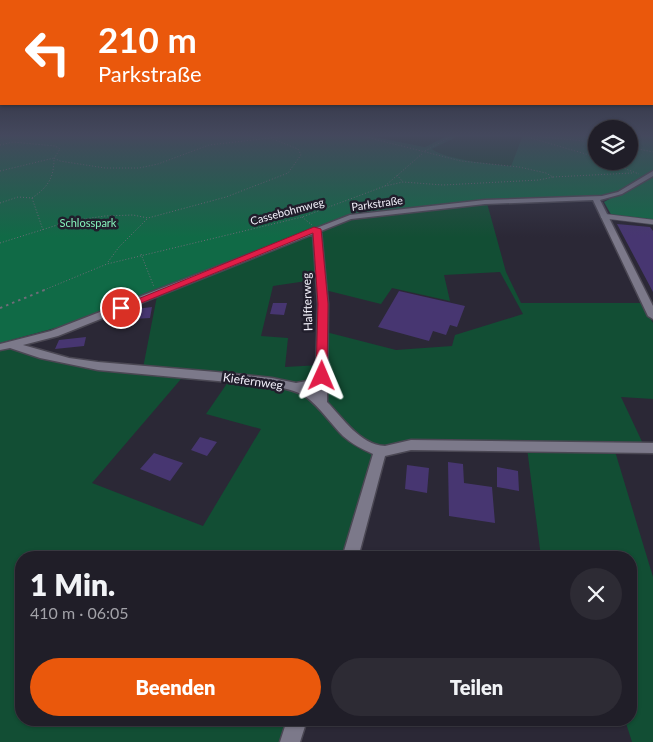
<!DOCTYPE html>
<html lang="de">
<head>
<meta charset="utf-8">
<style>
	:root { --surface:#201e28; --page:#2d2b34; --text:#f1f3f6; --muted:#a2a2a8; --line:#3d3c45; --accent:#ea580c }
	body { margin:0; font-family:Lato,sans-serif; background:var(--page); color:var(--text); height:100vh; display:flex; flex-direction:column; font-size:19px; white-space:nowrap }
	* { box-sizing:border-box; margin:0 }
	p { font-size:16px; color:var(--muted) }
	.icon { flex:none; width:28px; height:28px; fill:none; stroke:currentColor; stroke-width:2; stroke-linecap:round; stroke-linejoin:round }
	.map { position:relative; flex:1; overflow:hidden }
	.drawer { position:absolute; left:15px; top:551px; width:622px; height:175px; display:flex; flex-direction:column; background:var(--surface); border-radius:20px; box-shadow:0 1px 4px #0004,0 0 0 1px var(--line) }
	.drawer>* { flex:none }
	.hud { position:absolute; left:0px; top:0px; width:654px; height:105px; box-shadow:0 1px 4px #0004,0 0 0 1px var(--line); background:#ea580c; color:#fff; overflow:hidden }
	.fabs { position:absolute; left:588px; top:120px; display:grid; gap:10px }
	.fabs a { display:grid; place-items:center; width:50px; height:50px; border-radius:50%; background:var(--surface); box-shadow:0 1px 4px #0004,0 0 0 1px var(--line); font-size:25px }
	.pin { position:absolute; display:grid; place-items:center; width:42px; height:42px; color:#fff; margin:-21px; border:2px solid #fff; border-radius:50%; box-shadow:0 1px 5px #0007 }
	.me { position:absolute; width:55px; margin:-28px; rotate:1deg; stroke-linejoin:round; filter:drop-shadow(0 0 4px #0008) }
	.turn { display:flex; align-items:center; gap:18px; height:105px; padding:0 15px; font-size:22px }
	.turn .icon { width:65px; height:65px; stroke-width:2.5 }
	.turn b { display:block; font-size:35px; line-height:42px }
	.round { display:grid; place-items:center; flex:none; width:52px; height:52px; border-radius:26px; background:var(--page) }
	.head { display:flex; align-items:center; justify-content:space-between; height:85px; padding:0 15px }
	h1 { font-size:30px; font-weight:800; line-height:38px }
	.primary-button { display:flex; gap:10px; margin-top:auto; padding:10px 15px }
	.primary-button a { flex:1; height:58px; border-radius:30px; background:var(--accent); color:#fff; font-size:20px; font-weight:800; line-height:58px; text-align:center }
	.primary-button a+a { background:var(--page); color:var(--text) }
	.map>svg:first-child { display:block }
</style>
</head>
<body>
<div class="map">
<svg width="653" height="742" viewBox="0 0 653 742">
	<rect width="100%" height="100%" fill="#2b2836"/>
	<path fill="#124e34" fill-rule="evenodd" d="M 342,134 L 450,134 L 425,147 L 365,135 Z
		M 459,134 L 499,134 L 522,137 L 511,166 C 491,164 447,161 432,149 L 455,138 Z
		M 487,203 L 506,272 L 521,303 L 642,303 L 653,323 L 653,399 L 621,397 L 645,448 L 614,448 L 653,577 L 653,742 L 632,742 L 625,720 L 631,720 L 631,558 L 541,557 L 527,448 L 411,445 L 380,451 L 350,557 L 21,558 L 21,720 L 291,720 L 283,742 L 0,742 L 0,350 L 21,346 L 74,360 L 143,368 L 157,296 L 352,218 ZM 500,272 L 523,314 L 455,335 L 452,346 L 396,350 L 322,331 L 321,365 L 285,367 L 288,338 L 261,336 L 273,286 L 320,279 L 321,289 L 381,304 L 392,288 L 450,301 L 444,275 ZM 181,379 L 228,382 L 206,414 L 261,429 L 203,526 L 92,483 Z"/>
	<path fill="#106a46" d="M 0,134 L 342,134 L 365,135 L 425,147 L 450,134 L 459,134 L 455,138 L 432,149 C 447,160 491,164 511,166 L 522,137 L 499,134 L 596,134 L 596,161 L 629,161 L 629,134 L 653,134 L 653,172 L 618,192 L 595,197 L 489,201 L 347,215 L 70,324 L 0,343 Z
		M 653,175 L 653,225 L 613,218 L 604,202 Z"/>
	<path fill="#473671" d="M 617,224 L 650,227 L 653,231 L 653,292 Z
		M 399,291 L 465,306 L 457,327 L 450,325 L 446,335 L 433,331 L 429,341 L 378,327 Z
		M 273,303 L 287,303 L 284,315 L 270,314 Z
		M 152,307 L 150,318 L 134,319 L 136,309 Z
		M 86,337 L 84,346 L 55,349 L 59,340 Z
		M 200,437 L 217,442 L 207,456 L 191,450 Z
		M 154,453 L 183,463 L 170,481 L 140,469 Z
		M 448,462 L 463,464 L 464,483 L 492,487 L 495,523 L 449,516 Z
		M 407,465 L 429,468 L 427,493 L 405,489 Z
		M 497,467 L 518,471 L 519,491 L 497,487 Z"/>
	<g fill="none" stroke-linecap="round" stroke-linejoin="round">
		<g stroke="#4a4753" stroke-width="6">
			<path id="lane" d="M 603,216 L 653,222"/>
		</g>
		<g stroke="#4a4753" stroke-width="3">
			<path id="street" d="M 653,171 L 653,176 L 622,194 L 600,200 L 653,306 L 653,319 L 648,316 L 593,200 L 485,204 L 351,219 L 321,231 L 328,304 L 327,402 C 343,418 360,445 385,446 L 411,440 L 653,443 L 653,453 L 411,450 L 385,456 L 358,558 L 342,558 L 373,454 C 362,449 352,444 343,436 C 330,423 320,407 305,396 C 295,390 283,388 272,386 L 98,370 L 40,358 L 10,348 L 0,350 L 0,344 L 51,331 L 350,215 L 485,200 L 602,196 L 618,192 ZM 313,234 L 318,304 L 316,375 L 307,381 L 296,383 L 272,378 L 216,372 L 98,362 L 69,358 L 23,345 L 58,336 ZM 316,386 L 315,392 L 309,388 Z
				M 287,720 L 307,720 L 300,742 L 280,742 Z"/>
		</g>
		<path stroke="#6f6d79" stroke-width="1" stroke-dasharray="1 2" stroke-linecap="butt" d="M 244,134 L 255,138
			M 510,134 L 596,142
			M 637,134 L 653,138
			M 524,136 L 538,134
			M 272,138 L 273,134
			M 531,138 L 596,157
			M 0,145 L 13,142 L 55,146 L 60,149 L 55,157
			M 629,147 L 653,152
			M 425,151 L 455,134
			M 605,161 L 639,174
			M 0,171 L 54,158
			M 397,175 L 403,182
			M 553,177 L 632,173
			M 385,186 L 423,153
			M 32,198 C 48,187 54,178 54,158
			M 32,198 L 43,230
			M 0,203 L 18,197 L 32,198
			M 302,217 L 312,225
			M 0,243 L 70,221 L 105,216 L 133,215 L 148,218 L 226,197 L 288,173 L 301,155 L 298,149 L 273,139
			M 141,254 L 154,287
			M 108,262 L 119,247 L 148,218
			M 44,290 L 107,264 L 302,217 L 385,186 L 403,182 L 443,185 L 539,180 L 553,177 L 546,173 L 519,167 L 461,161 L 362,136 L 333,134 L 297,135 L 209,145 L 158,164 L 139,168 L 105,168 L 60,161 L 54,158"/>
		<path stroke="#6f6d79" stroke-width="2" stroke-dasharray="2.5 4" stroke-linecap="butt" d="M 0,308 L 47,289"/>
		<use href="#lane" stroke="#7c798a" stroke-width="4.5"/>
		<use href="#street" fill="#7c798a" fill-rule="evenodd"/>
	</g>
	<linearGradient id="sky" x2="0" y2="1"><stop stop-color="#18161e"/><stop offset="0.57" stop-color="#44485d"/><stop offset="1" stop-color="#44485d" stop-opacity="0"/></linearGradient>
	<rect width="653" height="237" fill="url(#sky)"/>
	<path fill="#e11d48" stroke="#92132f" d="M 314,227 L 321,229 L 328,304 L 327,376 L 326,379 L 322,380 L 316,376 L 318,304 L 313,233 L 124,310 L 121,311 L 116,308 Z"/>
	<g text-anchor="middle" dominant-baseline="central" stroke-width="5" stroke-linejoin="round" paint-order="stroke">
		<g font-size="11" fill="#f3f1fb" stroke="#211e2c">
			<text transform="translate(377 203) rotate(-8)">Parkstraße</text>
			<text transform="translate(287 211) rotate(-15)">Cassebohmweg</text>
		</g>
		<g font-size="11" fill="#85f3bc" stroke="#211e2c">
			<text x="88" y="222">Schlosspark</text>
		</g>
		<g font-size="12" fill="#f3f1fb" stroke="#211e2c">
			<text transform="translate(307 302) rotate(-92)">Halfterweg</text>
			<text transform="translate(253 381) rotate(8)">Kiefernweg</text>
		</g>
	</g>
</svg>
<div class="fabs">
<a><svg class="icon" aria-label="layers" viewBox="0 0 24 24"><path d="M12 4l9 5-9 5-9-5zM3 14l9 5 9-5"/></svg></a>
</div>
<div class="pin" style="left:121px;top:308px;background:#d93025"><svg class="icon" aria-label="arrive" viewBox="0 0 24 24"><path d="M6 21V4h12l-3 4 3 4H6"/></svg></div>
<svg class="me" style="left:322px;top:376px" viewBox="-20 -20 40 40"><path d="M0-17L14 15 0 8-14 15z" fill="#e11d48" stroke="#fff" stroke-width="4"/></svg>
<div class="hud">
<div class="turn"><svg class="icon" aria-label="left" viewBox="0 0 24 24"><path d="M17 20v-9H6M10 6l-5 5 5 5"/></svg><div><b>210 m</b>Parkstraße</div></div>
</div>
<section class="drawer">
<div class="head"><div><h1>1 Min.</h1><p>410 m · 06:05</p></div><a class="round"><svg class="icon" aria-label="close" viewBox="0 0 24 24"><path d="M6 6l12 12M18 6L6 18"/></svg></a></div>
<div class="primary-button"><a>Beenden</a><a>Teilen</a></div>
</section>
</div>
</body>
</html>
